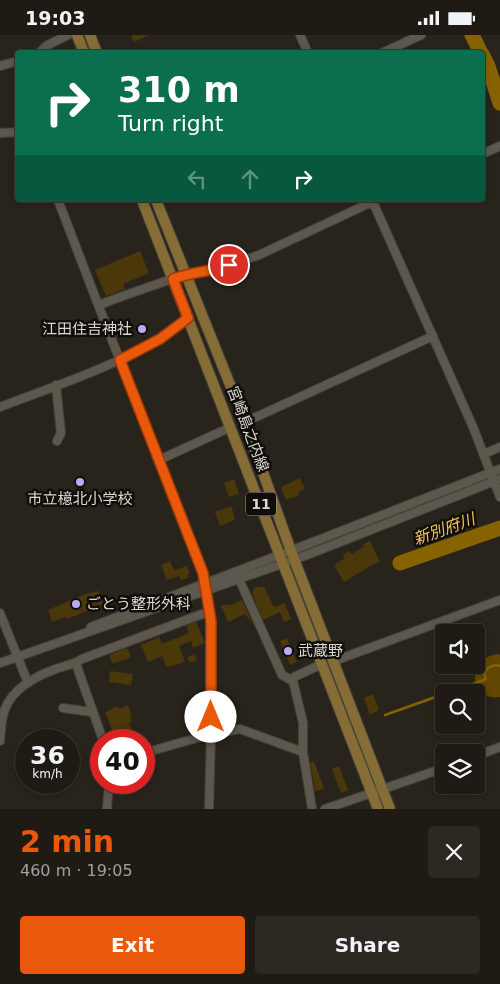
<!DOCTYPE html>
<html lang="en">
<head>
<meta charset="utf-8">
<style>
	:root { --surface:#1f1b14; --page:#2c2822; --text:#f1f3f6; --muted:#a1a1a0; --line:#3c3934; --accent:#ea580c }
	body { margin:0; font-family:"DejaVu Sans","Noto Sans JP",sans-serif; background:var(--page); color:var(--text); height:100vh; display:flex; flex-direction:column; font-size:19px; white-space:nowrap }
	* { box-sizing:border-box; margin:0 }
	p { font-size:16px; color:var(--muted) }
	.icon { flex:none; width:28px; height:28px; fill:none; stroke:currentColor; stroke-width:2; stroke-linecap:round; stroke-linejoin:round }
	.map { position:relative; height:774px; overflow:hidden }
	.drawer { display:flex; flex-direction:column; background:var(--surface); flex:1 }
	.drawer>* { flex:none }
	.guide { position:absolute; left:15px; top:15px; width:470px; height:152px; border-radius:5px; box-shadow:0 2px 8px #0003,0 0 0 1px var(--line); background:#0b6e4f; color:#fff; overflow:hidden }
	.fabs { position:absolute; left:435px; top:589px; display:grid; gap:10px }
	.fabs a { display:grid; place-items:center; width:50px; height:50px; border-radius:5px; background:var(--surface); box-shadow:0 2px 8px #0003,0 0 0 1px var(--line); font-size:25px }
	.speed { position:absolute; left:15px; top:694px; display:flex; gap:10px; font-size:25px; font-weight:700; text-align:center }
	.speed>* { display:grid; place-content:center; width:65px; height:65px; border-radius:50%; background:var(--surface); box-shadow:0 2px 8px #0003,0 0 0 1px var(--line); line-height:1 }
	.speed small { font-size:12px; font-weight:400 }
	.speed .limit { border:8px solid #d22; background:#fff; color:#111 }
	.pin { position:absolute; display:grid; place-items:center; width:42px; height:42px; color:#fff; margin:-21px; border:2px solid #fff; border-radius:50%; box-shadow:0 1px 5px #0007 }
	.me { position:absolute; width:55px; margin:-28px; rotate:0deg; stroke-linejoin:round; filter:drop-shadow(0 0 4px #0008) }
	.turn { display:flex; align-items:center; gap:18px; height:105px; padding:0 20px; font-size:22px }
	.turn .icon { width:65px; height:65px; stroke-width:2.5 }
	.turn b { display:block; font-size:35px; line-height:42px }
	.lanes { display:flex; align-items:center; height:48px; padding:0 20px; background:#0003; justify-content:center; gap:25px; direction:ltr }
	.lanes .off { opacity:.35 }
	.round { display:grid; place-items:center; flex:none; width:52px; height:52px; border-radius:5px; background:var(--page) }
	.overview { display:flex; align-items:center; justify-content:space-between; height:85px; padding:0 20px }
	h1 { font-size:30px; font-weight:700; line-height:38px; color:var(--accent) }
	.primary-button { display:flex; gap:10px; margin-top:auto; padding:10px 20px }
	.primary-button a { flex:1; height:58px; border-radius:5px; background:var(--accent); color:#fff; font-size:20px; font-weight:700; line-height:58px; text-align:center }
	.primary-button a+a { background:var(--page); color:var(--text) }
	.status { display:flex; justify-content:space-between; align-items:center; height:35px; padding:0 25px; background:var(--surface); direction:ltr }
	.status svg { height:14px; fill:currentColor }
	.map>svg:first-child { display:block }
</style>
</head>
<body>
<div class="status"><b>19:03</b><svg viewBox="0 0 49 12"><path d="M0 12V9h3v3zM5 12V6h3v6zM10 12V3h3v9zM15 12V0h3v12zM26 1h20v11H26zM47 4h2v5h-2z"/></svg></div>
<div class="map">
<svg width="500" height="774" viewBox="0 0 500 774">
	<rect width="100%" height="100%" fill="#29241b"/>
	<path fill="#624702" d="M 497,619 L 500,620 L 500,662 C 473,667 462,626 497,619 Z"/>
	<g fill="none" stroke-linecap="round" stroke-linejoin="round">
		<path stroke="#876300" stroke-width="2.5" d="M 449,658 L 486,644 L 484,638 C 487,632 494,629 500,631
			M 385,680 L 444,659"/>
		<path stroke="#876300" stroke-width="15" d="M 472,0 L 481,18
			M 482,19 L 488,31 L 500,68
			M 400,528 L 500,493"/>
	</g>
	<path fill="#4a370a" d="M 131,0 L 150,0 L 134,7 Z
		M 140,216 L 149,238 L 123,249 L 125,254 L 106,261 L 95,235 Z
		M 300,443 L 305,454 L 298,457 L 299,460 L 286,465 L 281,452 Z
		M 234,444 L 239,459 L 229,462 L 224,448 Z
		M 231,471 L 235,482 L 234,485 L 220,491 L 215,477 Z
		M 370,506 L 380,527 L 372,530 L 344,547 L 334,530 L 345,523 L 343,520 L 349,516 L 352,519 L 364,512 L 363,509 Z
		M 170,526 L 174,535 L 187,531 L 190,539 L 188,540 L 188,543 L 181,545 L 179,541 L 167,545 L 161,530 Z
		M 255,552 L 264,552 L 274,572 L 285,568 L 291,584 L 284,587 L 280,577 L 263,585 L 252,559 Z
		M 99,556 L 106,573 L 96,577 L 95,573 L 67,584 L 66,582 L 52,587 L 48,575 L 86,559 Z
		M 242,565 L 253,590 L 245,579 L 228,587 L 221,571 L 227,569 L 228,571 Z
		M 196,587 L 205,608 L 193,613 L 191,606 L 179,611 L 185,627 L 168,632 L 166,631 L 162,621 L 148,627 L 141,610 L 159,602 L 162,609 L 189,598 L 186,591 Z
		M 287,603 L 297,627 L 290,630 L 280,606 Z
		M 127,613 L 131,622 L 113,629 L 109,620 Z
		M 194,619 L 197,625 L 190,628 L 187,623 Z
		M 110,636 L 133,639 L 131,650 L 109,647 Z
		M 373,659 L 379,675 L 370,680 L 364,663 Z
		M 128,670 L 132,681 L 130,682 L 132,687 L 129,688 L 134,701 L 128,703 L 128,705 L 111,705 L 108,699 L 113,697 L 105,677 L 118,671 L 119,674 Z
		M 314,726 L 324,754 L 315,756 L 310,727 Z
		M 339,731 L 348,755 L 341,758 L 332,734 Z"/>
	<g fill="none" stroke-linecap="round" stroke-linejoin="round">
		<g stroke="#47423a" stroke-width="10">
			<path id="minor" d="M 300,0 L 308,18
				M 39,18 L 46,11 L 68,0
				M 382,18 L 421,0
				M 0,31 L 18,26
				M 0,98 L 18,97
				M 482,119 L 500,111
				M 58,165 L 99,272 L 197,521 L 206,549 L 211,586 L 211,699 L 209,774
				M 372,165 L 473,392 L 500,462
				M 99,272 L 104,268 L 123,261 L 186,239 L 214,236 L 259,220 L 376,165
				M 56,350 L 61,398 L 57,406
				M 0,372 C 65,347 133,327 188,283
				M 245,387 L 433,301
				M 484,419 L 500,412
				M 159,425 L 231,392
				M 239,544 L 282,640 L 293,646
				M 0,578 L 28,648
				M 91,592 L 303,511 L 500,434
				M 334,626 L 500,565
				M 0,628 L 307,520 L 500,444
				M 76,629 L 103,705
				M 63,673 L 92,677
				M 0,706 C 1,696 1,684 5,674 C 12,655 34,642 53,635 C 63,631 73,630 82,624 L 210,576
				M 303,717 L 303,688 L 293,646 L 294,642 L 322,629
				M 144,718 L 211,699 L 240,694 L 303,717 L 312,774
				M 476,721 L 500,712
				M 107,774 L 109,748
				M 325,774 L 444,733"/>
		</g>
		<g stroke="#47423a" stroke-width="12">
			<path id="major" d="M 77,0 L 84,18
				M 90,0 L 97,18
				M 142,165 L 378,774
				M 156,165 L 245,387 L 291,516 L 390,774"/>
		</g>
		<use href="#minor" stroke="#5d584d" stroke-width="8"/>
		<use href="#major" stroke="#856d35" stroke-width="10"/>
	</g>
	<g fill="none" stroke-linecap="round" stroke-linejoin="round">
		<g stroke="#983908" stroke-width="12">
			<path id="route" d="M 211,682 L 211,586 L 203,538 L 120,325 L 160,304 L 188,283 L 173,244 C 191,237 210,237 229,230"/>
		</g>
		<use href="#route" stroke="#ea580c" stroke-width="9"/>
	</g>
	<g fill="#bbaaf6" stroke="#100e0a" stroke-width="2">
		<circle cx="142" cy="294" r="5"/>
		<circle cx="80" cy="447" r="5"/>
		<circle cx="76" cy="569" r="5"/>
		<circle cx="288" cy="616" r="5"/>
	</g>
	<g text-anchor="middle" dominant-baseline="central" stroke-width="5" stroke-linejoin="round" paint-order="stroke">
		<rect fill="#100e0a" stroke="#9f9c96" stroke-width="1" x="246" y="457.5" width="30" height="23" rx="4"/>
		<g font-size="14" font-weight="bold" fill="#dcd9d2">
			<text x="261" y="469">11</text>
		</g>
		<g font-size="15" fill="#dcd9d2" stroke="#100e0a" text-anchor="start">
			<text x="132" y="294" text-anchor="end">江田住吉神社</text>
			<text x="80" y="464" text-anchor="middle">市立檍北小学校</text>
			<text x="86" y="569">ごとう整形外科</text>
			<text x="298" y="616">武蔵野</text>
		</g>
		<g font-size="15" fill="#dcd9d2" stroke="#100e0a">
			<text transform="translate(248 394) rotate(69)">宮崎島之内線</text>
		</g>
		<g font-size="16" font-style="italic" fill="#f7c457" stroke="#100e0a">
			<text transform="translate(444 494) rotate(-20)">新別府川</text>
		</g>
	</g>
</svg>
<div class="fabs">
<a><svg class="icon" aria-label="sound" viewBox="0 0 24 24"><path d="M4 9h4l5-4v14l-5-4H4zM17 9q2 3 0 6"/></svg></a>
<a><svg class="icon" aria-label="search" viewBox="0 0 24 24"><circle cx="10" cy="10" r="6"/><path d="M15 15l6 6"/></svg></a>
<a><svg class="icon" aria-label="layers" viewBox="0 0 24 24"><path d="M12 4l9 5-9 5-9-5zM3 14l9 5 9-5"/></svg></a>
</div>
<div class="speed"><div>36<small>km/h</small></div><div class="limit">40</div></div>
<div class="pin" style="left:229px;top:230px;background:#d93025"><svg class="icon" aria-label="arrive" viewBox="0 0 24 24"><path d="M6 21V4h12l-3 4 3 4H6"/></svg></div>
<svg class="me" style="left:211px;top:682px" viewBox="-20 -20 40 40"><circle r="19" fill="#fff"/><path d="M0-13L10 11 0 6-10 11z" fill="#ea580c"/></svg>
<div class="guide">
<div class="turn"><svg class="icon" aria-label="right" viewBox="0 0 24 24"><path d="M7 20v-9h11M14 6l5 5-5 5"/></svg><div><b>310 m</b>Turn right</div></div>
<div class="lanes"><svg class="icon off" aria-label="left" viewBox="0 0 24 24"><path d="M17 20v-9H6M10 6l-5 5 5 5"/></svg><svg class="icon off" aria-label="ahead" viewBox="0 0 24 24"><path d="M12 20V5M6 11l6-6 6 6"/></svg><svg class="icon" aria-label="right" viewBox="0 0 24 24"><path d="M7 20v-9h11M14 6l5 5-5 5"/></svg></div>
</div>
</div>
<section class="drawer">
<div class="overview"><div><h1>2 min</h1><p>460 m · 19:05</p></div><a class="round"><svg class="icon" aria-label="close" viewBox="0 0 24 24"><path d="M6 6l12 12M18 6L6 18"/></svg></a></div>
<div class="primary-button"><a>Exit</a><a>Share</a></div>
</section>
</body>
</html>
